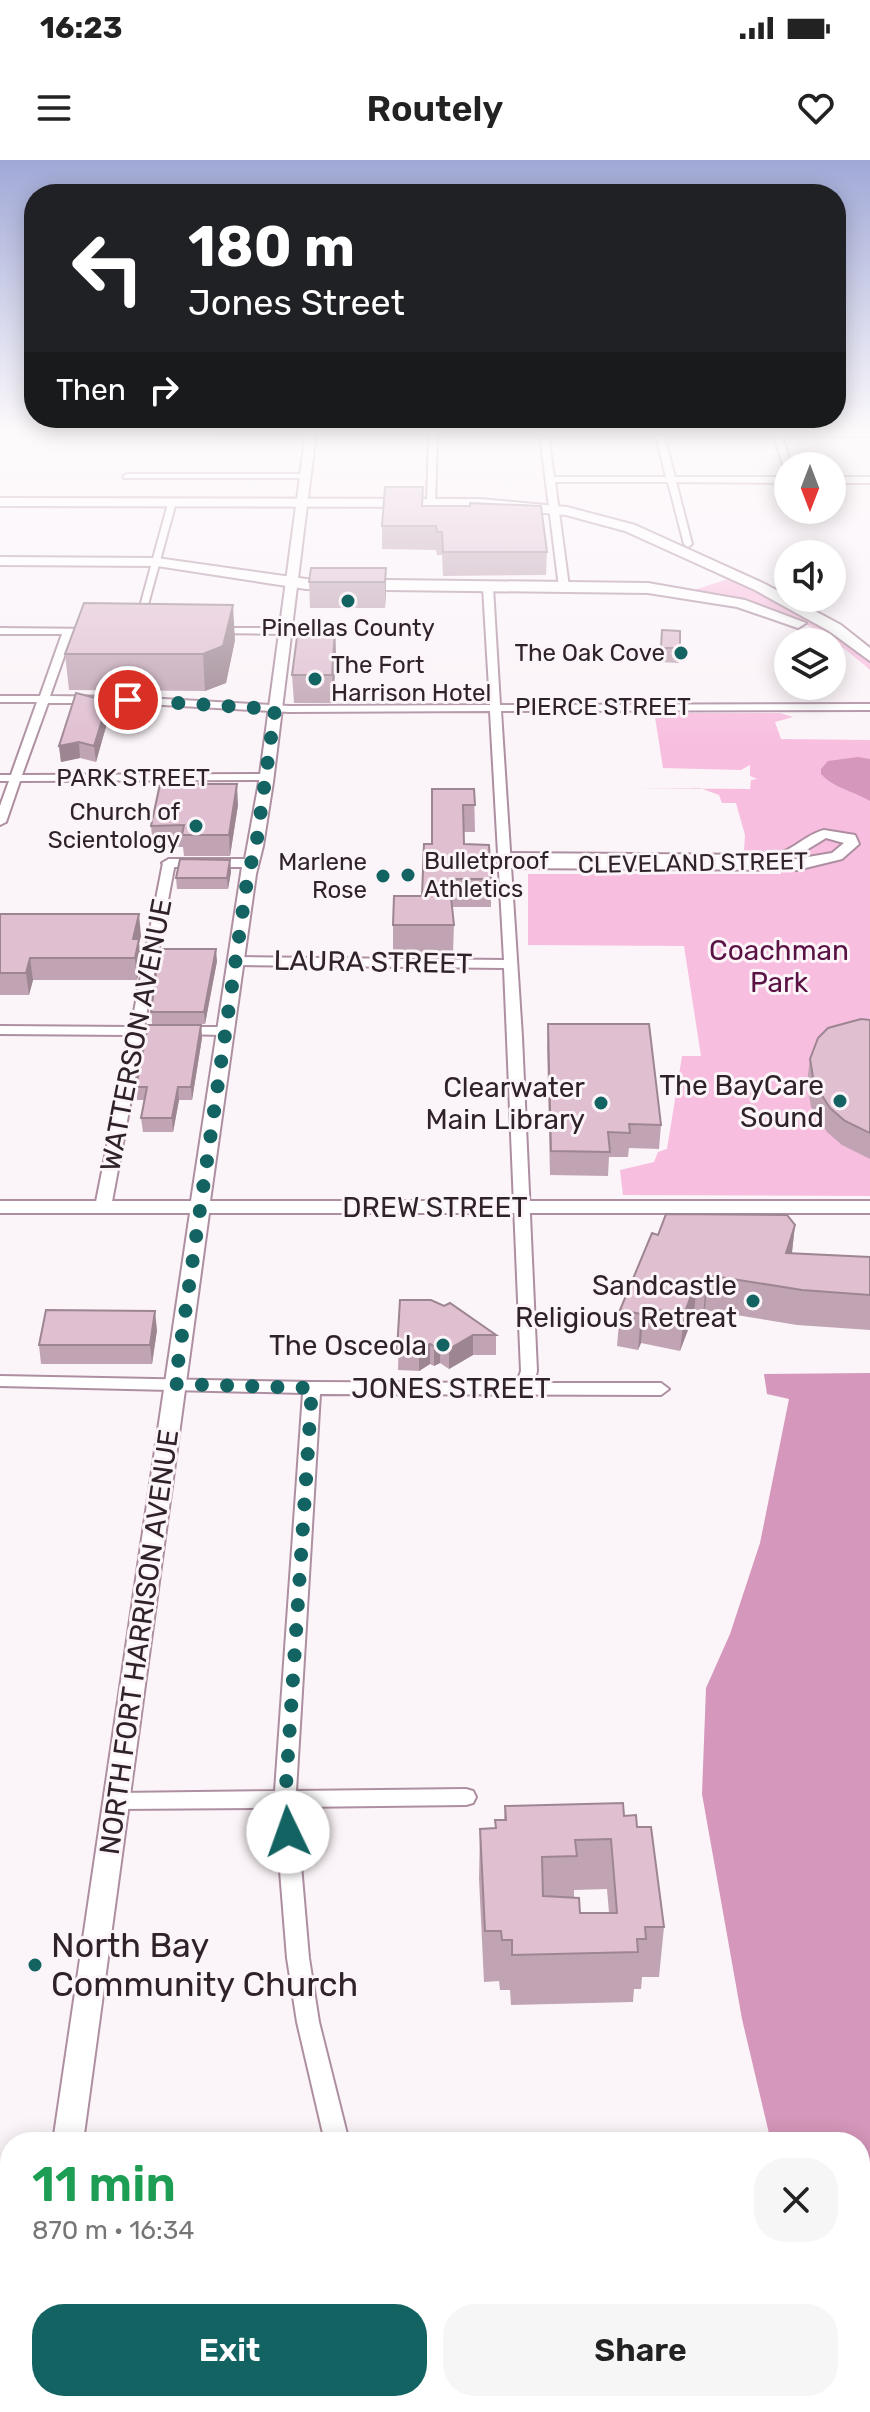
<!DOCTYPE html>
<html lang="en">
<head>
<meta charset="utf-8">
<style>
	:root { --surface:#fff; --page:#f6f6f6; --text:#222; --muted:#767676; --accent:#136362 }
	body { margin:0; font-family:Rubik,sans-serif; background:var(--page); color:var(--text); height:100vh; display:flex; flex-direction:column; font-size:30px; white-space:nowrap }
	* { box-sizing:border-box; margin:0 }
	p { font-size:26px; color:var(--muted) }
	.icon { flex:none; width:44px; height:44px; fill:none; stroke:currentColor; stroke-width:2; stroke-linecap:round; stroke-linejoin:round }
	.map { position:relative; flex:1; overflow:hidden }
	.panel { position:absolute; left:0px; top:1972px; width:870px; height:280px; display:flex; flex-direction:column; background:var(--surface); border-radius:32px 32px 0 0; box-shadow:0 4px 20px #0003 }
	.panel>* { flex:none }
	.top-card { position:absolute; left:24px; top:24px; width:822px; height:244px; border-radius:32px; box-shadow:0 4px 20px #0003; background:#202124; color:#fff; overflow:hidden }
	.needle { width:52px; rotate:180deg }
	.tools { position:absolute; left:774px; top:292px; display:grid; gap:16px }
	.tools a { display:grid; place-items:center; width:72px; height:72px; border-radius:50%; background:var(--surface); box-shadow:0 4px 20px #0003; font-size:40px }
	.pin { position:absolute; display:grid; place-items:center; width:68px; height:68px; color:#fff; margin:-34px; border:4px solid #fff; border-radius:50%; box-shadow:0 2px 8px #0007 }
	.me { position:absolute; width:88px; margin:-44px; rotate:357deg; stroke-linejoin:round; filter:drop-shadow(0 0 6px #0008) }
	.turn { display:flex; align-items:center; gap:28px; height:168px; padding:0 32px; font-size:36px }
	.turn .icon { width:104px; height:104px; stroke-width:2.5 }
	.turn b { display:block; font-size:56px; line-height:68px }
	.then { display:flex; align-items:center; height:76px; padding:0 32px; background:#0003; gap:16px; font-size:30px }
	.round { display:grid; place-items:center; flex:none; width:84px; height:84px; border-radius:32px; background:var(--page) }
	.overview { display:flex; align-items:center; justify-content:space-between; height:136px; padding:0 32px }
	h1 { font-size:48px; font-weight:600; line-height:60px; color:#1e9e55 }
	.primary-button { display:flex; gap:16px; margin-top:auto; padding:16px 32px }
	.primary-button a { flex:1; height:92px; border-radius:32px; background:var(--accent); color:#fff; font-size:32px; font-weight:600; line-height:92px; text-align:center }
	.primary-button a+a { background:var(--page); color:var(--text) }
	.status { display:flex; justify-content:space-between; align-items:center; height:56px; padding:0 40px; background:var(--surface); direction:ltr }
	.status svg { height:22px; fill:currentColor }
	header { display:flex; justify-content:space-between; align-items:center; height:104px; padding:0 32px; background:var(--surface); font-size:36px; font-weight:600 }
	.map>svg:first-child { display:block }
</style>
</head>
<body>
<div class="status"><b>16:23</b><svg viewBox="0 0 49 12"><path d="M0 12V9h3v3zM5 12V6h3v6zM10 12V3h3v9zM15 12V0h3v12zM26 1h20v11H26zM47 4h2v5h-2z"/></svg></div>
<header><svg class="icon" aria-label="menu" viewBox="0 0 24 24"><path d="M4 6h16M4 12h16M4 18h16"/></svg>Routely<svg class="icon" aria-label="heart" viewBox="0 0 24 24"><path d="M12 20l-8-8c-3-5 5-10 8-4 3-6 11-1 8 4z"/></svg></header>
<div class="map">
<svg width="870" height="2252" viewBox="0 0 870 2252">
	<rect width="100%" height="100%" fill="#fbf4f8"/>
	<path fill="#f8bedf" d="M 728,419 L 811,458 L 870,502 L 870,510 C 835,479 801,457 756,444 C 735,438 714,436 694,430 Z
		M 659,553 L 780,553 L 793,557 L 775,562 L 781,579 L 870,580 L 870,1036 L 623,1035 L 620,1010 L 654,1002 L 658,992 L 667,989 L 682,896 L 701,896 L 684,786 L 528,785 L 528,714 L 781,714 L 781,711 L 743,711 L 779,702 L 777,692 L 744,692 L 745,675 L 736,643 L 722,643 L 719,635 L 700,628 L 633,628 L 750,629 L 751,620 L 757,619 L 750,616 L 750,605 L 741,610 L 663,608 L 655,557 Z"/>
	<path fill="#d597bb" d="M 858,597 L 870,599 L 870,641 C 855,632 832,627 821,614 L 821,609 L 828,601 Z
		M 870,1213 L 870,2252 L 775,2252 L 774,2242 L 860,2242 L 860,1982 L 771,1982 L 742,1859 L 702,1634 L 706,1528 L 730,1474 L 760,1383 L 789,1239 L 767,1234 L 764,1214 Z"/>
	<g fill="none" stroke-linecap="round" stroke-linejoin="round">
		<g stroke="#ae8fa1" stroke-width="4">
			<path id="minor" d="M 209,272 L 870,272 L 870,276 L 782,276 L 791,306 L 788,306 L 788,310 L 784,308 L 774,276 L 664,276 L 675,317 L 788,317 L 788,323 L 676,322 L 692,384 L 688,387 L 684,384 L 668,322 L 555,322 L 569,427 L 564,430 L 559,427 L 540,275 L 437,275 L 435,343 L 431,346 L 427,343 L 429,275 ZM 548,275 L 656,276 L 666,317 L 554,317 Z
				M 127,314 L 305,314 L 309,316 L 305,318 L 124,318 L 123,316 Z
				M 832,317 L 870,317 L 870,323 L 832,323 Z
				M 169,340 L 176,342 L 143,463 L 135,465 Z
				M 488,424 L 493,427 L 500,545 L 870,544 L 870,550 L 501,551 L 522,877 L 537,1211 L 534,1223 L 661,1223 L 669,1229 L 661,1235 L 320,1234 L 296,1631 L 466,1629 L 473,1631 L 476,1637 L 473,1643 L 466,1645 L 296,1647 L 309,1798 L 319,1862 L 349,1982 L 325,1982 L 297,1862 L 287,1798 L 275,1648 L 117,1649 L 110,1647 L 107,1641 L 110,1635 L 117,1633 L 275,1631 L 303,1233 L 0,1226 L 0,1216 L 312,1222 L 517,1223 L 521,1211 L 504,808 L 236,805 L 230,801 L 236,797 L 504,800 L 490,551 L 289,552 L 128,543 L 48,543 L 22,615 L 266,614 L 272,617 L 266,620 L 20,621 L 6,662 L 0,665 L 0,646 L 9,621 L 0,621 L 0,615 L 11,615 L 37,542 L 0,542 L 0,536 L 40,536 L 62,474 L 0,474 L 0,468 L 98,469 L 100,471 L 95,474 L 72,474 L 50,536 L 128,537 L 289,546 L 490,545 L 483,427 Z
				M 214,468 L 285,468 L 290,471 L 285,474 L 211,473 L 209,471 Z
				M 169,699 L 175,703 L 144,867 L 153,871 L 143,875 L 111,1047 L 103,1052 L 95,1047 L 129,875 L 0,874 L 0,866 L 131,867 L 163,703 Z
				M 182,867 L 225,867 L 232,871 L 225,875 L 177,874 L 177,868 Z
				M 324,2242 L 350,2242 L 347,2252 L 321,2252 Z"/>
		</g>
		<g stroke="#ae8fa1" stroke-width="4">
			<path id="tertiary" d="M 306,272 L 316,272 L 273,622 L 263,686 L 256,714 L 210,1041 L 870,1041 L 870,1053 L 209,1053 L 83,1982 L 53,1982 L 190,1053 L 0,1053 L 0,1041 L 191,1041 L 242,707 L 169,707 L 162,703 L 169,699 L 245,699 L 259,622 Z
				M 824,670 L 855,675 L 859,684 L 842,699 L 797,710 L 505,708 L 500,707 L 498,704 L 501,701 L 497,697 L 504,693 L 771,695 C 793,692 804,675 824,670 ZM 826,678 L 844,683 L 832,693 L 790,700 Z
				M 10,2130 L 10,2180 L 0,2184 L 0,2134 Z"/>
		</g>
		<g stroke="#ae8fa1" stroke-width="4">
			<path id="primary" d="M 0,338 L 480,339 L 567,347 L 635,365 L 765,424 L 841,465 L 870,488 L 870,501 L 829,471 L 755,430 L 625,371 L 566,355 L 480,347 L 0,346 Z
				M 0,397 L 157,398 L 306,419 L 648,423 L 745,440 L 806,463 L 798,468 L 737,447 L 648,433 L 306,429 L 157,406 L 0,405 Z"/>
		</g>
		<use href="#minor" fill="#fff" fill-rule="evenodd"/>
		<use href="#tertiary" fill="#fff" fill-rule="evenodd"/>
		<use href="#primary" fill="#fff" fill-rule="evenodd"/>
	</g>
	<path fill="#c1a4b4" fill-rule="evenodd" d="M 423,346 L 547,392 L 546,415 L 443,416 L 442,395 L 437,395 L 436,390 L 382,389 L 382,366 Z
		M 386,408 L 385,448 L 310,448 L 309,422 Z
		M 335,469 L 336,496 L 333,543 L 294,543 L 292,515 Z
		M 662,470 L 680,488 L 679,503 L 660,502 Z
		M 235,480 L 226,523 L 205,531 L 69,530 L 65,494 Z
		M 109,556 L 96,602 L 80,598 L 61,602 L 59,586 Z
		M 474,629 L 475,672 L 464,672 L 464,684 L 491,719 L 491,747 L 452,747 L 454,765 L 453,793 L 393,794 L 393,765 L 422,736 L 432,684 Z
		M 238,645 L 230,696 L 184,696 L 183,687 L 153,687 L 151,666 Z
		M 230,700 L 231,712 L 228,729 L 177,729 L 176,718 Z
		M 0,754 L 141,776 L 139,783 L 141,801 L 137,820 L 33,820 L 29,835 L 0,835 Z
		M 217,801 L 205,864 L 152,864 L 151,852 Z
		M 870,860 L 870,999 L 842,985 L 827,972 L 811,947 L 807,922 L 810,899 Z
		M 548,864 L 661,965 L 659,989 L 629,988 L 628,997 L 609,997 L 608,1016 L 550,1015 L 547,887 Z
		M 201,865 L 202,878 L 192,940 L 179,940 L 173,972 L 143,972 L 141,958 L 145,940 L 137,940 L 136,927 Z
		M 795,1065 L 792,1093 L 870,1097 L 870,1170 L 797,1165 L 705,1150 L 703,1156 L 694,1154 L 680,1191 L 641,1183 L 638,1190 L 617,1186 L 620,1150 L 658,1075 Z
		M 400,1140 L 496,1175 L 496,1195 L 473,1195 L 449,1209 L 440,1203 L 434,1206 L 430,1204 L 419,1211 L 398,1210 Z
		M 157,1170 L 152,1204 L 41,1204 L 39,1185 Z
		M 505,1646 L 624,1656 L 664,1767 L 659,1817 L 642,1817 L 641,1829 L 634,1829 L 633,1842 L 511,1845 L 510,1830 L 500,1830 L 499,1821 L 484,1822 L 479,1719 L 480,1669 L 495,1668 L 504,1660 ZM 607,1729 L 609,1753 L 580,1753 L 574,1737 L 574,1730 Z"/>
	<path fill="#9d8692" d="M 386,408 L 386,434 L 385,448 L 385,422 Z
		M 233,445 L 235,480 L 226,523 L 205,531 L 203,494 Z
		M 335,469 L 336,496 L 333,543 L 332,515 Z
		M 108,541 L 109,556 L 96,602 L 94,586 Z
		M 79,582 L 80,598 L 61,602 L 59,586 Z
		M 237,624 L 238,645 L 230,696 L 229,675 Z
		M 230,700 L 231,712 L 228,729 L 227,718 Z
		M 139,754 L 141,776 L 139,783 L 141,801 L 137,820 L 133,779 Z
		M 216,789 L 217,801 L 205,864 L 204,852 Z
		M 30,798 L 33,820 L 29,835 L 26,813 Z
		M 201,865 L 202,878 L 192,940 L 191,927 Z
		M 178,927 L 179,940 L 173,972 L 172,958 Z
		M 795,1065 L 791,1100 L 782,1128 L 786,1093 Z
		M 708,1115 L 705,1150 L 703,1156 L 706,1121 Z
		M 697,1119 L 694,1154 L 680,1191 L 684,1155 Z
		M 644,1147 L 641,1183 L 638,1190 L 641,1154 Z
		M 155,1151 L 157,1170 L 152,1204 L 150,1185 Z
		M 473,1175 L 473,1195 L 449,1209 L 449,1189 Z
		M 430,1184 L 430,1204 L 419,1211 L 419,1191 Z
		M 440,1184 L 440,1203 L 434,1206 L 434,1186 Z"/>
	<path fill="#e0bfd1" stroke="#9d8692" stroke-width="2" fill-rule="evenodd" d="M 385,327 L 423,327 L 422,346 L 470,346 L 470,343 L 541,346 L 547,392 L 443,392 L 442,372 L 437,372 L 436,366 L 382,366 Z
		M 311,408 L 386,408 L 385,422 L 309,422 Z
		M 84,443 L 233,445 L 223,486 L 203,494 L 65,494 Z
		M 298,469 L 335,469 L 332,515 L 292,515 Z
		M 662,470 L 680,471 L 680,488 L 661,488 Z
		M 76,533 L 108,541 L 94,586 L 79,582 L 59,586 Z
		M 160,624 L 237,624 L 229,675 L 182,675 L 184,665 L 151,666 Z
		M 432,629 L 474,629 L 475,645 L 463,645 L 464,684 L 489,685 L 491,719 L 449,719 L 454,765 L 393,765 L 394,736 L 422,736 L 424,684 L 432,684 Z
		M 180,699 L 230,700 L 227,718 L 176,718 Z
		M 0,754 L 139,754 L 133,779 L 139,779 L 135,798 L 30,798 L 26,813 L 0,813 Z
		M 159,789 L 216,789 L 204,852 L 151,852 Z
		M 861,859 L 870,860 L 870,973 L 845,961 L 830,948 L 814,923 L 810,899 L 818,878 L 828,868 Z
		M 548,864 L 649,864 L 661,965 L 629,964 L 630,973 L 608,972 L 610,992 L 551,991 Z
		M 148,865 L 201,865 L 191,927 L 178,927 L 172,958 L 141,958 L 147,927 L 136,927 Z
		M 666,1054 L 787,1055 L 795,1065 L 786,1093 L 870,1097 L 870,1135 L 802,1130 L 708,1115 L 706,1121 L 697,1119 L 684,1155 L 644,1147 L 641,1154 L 620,1150 L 652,1073 L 658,1075 Z
		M 400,1140 L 431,1140 L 444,1146 L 450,1143 L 496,1175 L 473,1175 L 449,1189 L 440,1184 L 434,1186 L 430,1184 L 419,1191 L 397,1190 Z
		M 46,1150 L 155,1151 L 150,1185 L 39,1185 Z
		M 623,1643 L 624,1656 L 636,1655 L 637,1667 L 651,1667 L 664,1767 L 645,1767 L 646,1779 L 637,1779 L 638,1792 L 512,1795 L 512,1780 L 502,1780 L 501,1771 L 485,1771 L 480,1669 L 496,1668 L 495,1660 L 506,1660 L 505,1646 ZM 611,1679 L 617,1753 L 580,1753 L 579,1738 L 543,1736 L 542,1697 L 577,1696 L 575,1680 Z"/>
	<linearGradient id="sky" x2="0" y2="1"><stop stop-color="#a0a8d6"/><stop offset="0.46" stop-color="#fdfafc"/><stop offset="1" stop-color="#fdfafc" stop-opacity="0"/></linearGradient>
	<rect width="870" height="588" fill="url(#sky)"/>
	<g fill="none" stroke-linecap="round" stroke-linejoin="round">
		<path stroke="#136362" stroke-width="14" stroke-dasharray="0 25.2" d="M 128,540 L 275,549 L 256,686 L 248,714 L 175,1224 L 312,1228 L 285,1641 L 288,1672"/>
	</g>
	<g fill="#136362" stroke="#fbf4f8" stroke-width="3">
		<circle cx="348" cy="441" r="8"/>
		<circle cx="681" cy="493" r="8"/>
		<circle cx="315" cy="519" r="8"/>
		<circle cx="196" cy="666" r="8"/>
		<circle cx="408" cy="715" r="8"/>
		<circle cx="383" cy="716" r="8"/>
		<circle cx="840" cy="941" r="8"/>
		<circle cx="601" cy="943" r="8"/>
		<circle cx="753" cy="1141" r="8"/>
		<circle cx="443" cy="1185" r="8"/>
		<circle cx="35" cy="1805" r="8"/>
	</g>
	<g text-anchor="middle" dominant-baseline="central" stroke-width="6" stroke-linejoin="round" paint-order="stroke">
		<g font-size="24" fill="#2f2229" stroke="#fbf4f8" text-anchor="end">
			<text x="348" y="468" text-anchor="middle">Pinellas County</text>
			<text x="665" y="493">The Oak Cove</text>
			<text x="331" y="505" text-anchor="start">The Fort<tspan x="331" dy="28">Harrison Hotel</tspan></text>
			<text x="180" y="652">Church of<tspan x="180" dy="28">Scientology</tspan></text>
			<text x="424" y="701" text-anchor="start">Bulletproof<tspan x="424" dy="28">Athletics</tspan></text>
			<text x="367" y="702">Marlene<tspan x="367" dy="28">Rose</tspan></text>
		</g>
		<g font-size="24" fill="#2f2229" stroke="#fbf4f8">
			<text x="603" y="547">PIERCE STREET</text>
			<text x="133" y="618">PARK STREET</text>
			<text transform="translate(693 703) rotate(-1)">CLEVELAND STREET</text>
		</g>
		<g font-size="28" fill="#5a1143" stroke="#fbf4f8">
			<text x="779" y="790">Coachman<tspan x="779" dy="32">Park</tspan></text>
		</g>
		<g font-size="28" fill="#2f2229" stroke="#fbf4f8">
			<text transform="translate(373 802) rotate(1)">LAURA STREET</text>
			<text transform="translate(136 875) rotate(-79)">WATTERSON AVENUE</text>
			<text x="435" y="1047">DREW STREET</text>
			<text x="451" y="1228">JONES STREET</text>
			<text transform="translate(139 1482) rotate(-82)">NORTH FORT HARRISON AVENUE</text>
		</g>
		<g font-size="28" fill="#2f2229" stroke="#fbf4f8" text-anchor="end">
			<text x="824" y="925">The BayCare<tspan x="824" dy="32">Sound</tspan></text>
			<text x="585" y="927">Clearwater<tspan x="585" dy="32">Main Library</tspan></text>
			<text x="737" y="1125">Sandcastle<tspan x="737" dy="32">Religious Retreat</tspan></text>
			<text x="427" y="1185">The Osceola</text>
		</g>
		<g font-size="34" fill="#2f2229" stroke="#fbf4f8" text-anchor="start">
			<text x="51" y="1785">North Bay<tspan x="51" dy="39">Community Church</tspan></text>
		</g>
	</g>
</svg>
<div class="tools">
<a><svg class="needle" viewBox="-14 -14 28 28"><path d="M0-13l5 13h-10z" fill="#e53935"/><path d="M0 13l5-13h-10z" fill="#767676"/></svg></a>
<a><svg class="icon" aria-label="sound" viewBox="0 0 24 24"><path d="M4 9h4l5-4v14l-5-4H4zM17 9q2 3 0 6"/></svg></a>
<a><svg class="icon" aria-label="layers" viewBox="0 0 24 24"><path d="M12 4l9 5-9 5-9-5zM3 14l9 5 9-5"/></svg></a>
</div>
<div class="pin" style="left:128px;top:540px;background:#d93025"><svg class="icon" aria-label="arrive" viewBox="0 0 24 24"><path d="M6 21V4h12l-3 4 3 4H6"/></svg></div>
<svg class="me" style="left:288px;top:1672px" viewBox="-20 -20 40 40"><circle r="19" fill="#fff"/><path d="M0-13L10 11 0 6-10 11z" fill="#136362"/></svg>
<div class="top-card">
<div class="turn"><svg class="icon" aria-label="left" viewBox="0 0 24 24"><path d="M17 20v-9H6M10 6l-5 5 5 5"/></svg><div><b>180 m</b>Jones Street</div></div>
<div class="then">Then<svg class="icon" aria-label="right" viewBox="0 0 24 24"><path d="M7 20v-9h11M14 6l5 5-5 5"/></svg></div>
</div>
<section class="panel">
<div class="overview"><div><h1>11 min</h1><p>870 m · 16:34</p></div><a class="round"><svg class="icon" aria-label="close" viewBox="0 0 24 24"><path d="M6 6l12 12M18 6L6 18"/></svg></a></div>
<div class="primary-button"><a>Exit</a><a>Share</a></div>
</section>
</div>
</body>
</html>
